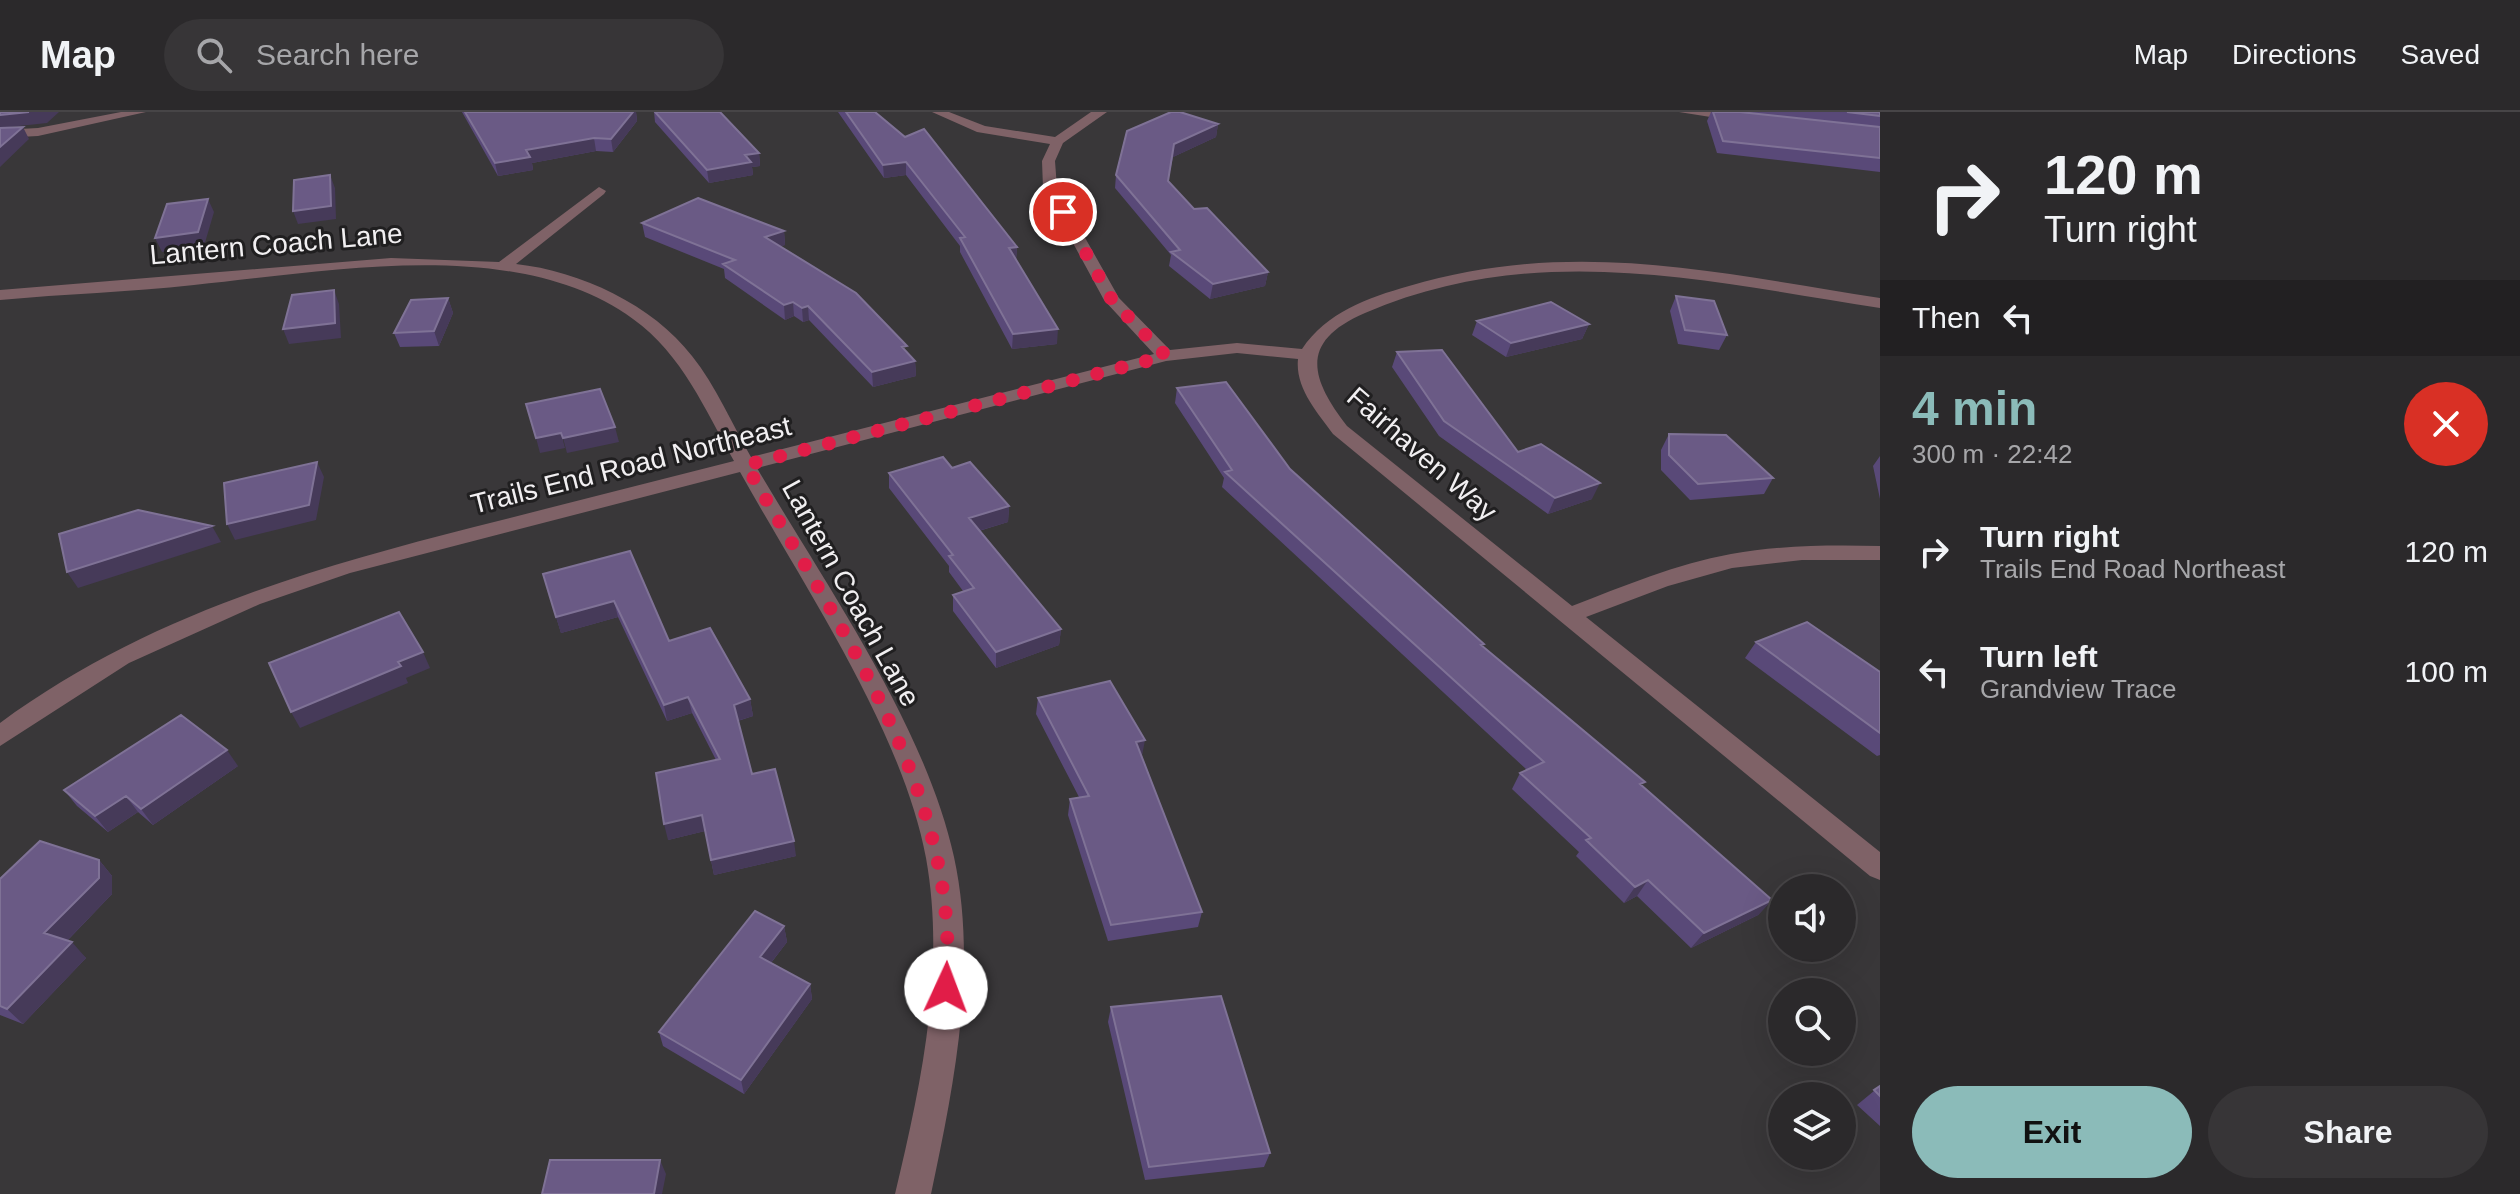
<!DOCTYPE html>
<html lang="en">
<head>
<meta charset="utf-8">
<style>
	:root { --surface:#2b292b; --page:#373537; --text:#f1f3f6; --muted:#a6a6a9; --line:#474547; --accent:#8bbbb9 }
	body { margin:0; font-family:Arial,sans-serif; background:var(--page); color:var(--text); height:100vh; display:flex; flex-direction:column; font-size:30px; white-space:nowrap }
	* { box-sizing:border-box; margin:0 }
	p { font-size:26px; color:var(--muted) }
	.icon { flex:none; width:44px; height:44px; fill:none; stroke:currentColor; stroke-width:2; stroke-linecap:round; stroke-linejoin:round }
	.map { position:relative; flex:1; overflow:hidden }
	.details { display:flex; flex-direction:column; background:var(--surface); width:640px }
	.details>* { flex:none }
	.top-card { background:#2b292b; color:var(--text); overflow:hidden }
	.fabs { position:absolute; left:1768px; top:762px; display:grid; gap:16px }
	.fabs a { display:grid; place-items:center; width:88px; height:88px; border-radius:50%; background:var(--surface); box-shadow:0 8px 32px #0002,0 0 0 2px var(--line); font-size:40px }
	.pin { position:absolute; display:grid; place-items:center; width:68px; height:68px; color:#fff; margin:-34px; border:4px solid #fff; border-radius:50%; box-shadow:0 2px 8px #0007 }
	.me { position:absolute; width:88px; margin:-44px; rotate:2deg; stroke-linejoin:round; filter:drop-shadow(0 0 6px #0008) }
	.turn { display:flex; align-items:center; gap:28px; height:168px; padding:0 32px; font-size:36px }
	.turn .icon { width:104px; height:104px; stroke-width:2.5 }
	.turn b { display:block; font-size:56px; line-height:68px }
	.then { display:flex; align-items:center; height:76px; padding:0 32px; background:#0003; gap:16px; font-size:30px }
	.round { display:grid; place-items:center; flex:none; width:84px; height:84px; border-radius:42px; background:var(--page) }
	.overview { display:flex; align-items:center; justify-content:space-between; height:136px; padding:0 32px }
	h1 { font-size:48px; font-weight:700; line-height:60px; color:var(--accent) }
	.action { display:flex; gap:16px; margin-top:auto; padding:16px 32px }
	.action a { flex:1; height:92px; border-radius:48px; background:var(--accent); color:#111; font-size:32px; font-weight:700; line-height:92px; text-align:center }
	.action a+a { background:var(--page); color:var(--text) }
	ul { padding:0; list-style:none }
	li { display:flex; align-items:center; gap:24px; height:120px; padding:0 32px }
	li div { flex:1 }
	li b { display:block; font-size:30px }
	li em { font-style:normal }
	header { display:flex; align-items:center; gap:48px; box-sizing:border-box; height:112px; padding:0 40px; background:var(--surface); border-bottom:2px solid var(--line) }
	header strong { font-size:38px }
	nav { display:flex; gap:44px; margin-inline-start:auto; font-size:28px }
	.search { width:560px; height:72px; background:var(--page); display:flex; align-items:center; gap:20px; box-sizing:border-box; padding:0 28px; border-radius:44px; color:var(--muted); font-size:30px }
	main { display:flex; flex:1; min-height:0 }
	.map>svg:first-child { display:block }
</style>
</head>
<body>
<header>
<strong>Map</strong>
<div class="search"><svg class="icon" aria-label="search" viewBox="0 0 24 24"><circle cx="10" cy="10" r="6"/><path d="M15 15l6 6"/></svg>Search here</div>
<nav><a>Map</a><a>Directions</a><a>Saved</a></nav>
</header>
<main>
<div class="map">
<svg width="1880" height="1082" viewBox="0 0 1880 1082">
	<rect width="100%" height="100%" fill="#393739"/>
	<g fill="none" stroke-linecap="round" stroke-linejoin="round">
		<path fill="#7f6267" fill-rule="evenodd" d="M 121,0 L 146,0 L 38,24 L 0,26 L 0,18 L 38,16 Z
			M 932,0 L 949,0 L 985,14 L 1055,25 L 1091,0 L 1107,0 L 1063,31 L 1055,49 L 1057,76 L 1119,186 L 1170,238 L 1237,231 L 1302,237 C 1327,200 1367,186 1409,174 C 1574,125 1717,161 1880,186 L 1880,196 C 1704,169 1538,127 1365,201 C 1300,229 1309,265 1347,314 L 1572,494 C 1624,474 1676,452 1731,442 C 1780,433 1831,433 1880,434 L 1880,448 L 1802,448 L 1732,456 L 1668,474 L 1586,505 L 1880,740 L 1880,768 L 1870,764 L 1333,322 C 1317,300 1295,276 1298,247 L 1237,241 L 1166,249 L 757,356 C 825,472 925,613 954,745 C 978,856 954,973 931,1082 L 895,1082 C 921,973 946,858 926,746 C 902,618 804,475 740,360 L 350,461 L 260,492 L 129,551 L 0,634 L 0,611 C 143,506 305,458 474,415 C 561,393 647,371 734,349 C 705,298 682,242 633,207 C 516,122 327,160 194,173 C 129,180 65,182 0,188 L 0,178 L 391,146 L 499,150 L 599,75 L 606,79 L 604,82 L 516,152 C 580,159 653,193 692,244 C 716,274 732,312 751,345 L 1154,242 L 1104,188 L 1043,76 L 1042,49 L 1050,32 L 977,20 Z
			M 1679,0 L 1721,0 L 1748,6 L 1742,10 Z"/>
	</g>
	<path fill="#594978" d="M 462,0 L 636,0 L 637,9 L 613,40 L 596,39 L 532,51 L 533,58 L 498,64 Z
		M 654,0 L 720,0 L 759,41 L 760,54 L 752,55 L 753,63 L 709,71 L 655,10 Z
		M 838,0 L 875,0 L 1017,135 L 1016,148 L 1057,232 L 1012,237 L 960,140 L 960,134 L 906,63 L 884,66 Z
		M 1711,0 L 1880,0 L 1880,60 L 1717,41 L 1707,9 Z
		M 1218,12 L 1216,25 L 1173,45 L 1168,69 L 1194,97 L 1268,160 L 1265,174 L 1210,187 L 1169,154 L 1171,143 L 1115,76 L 1116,63 Z
		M 642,111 L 784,119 L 785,133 L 780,134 L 907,240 L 915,249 L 916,264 L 873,275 L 809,208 L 803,210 L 794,204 L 785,208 L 725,166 L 724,157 L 645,125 Z
		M 1676,184 L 1727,223 L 1719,238 L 1678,232 L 1670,199 Z
		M 448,186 L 453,201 L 439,234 L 400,235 L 394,221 Z
		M 1477,209 L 1589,212 L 1582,227 L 1506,245 L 1472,223 Z
		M 1397,240 L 1518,340 L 1592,387 L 1548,402 L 1439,324 L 1392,255 Z
		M 1177,276 L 1290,357 L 1483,534 L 1772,788 L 1758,803 L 1691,836 L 1637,784 L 1624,791 L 1576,744 L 1579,740 L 1512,677 L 1520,661 L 1527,658 L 1222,375 L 1224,366 L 1175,291 Z
		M 1669,322 L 1773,366 L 1764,382 L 1690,388 L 1661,358 L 1661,338 Z
		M 1880,344 L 1880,387 L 1873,354 Z
		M 952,356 L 1009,394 L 1008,410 L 979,419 L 1061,517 L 1059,533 L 996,556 L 953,499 L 953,483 L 963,479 L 949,460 L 949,454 L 889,376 L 889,361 Z
		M 630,439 L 669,529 L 750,587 L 753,604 L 738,609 L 752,662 L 796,744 L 714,763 L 705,719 L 668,728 L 716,648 L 692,601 L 667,609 L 618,505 L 561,521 L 543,462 Z
		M 1756,530 L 1880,560 L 1880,643 L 1877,644 L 1745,546 Z
		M 1038,586 L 1142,644 L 1202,800 L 1198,815 L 1108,829 L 1068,703 L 1070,687 L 1079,685 L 1036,602 Z
		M 238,654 L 153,713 L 138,700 L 108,720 L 77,694 L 64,678 Z
		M 99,748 L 112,764 L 112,782 L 67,829 L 86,846 L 23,912 L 0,903 L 0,767 Z
		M 784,814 L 787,830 L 771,851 L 810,872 L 812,887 L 744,982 L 663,934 L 659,920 Z
		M 1111,895 L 1270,1041 L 1264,1055 L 1145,1068 L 1108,910 Z
		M 1880,974 L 1880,1014 L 1857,993 Z"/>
	<path fill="#463a59" d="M 29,0 L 59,0 L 47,11 L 0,16 L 0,3 Z
		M 633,0 L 636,0 L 637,9 L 613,40 L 611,27 Z
		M 1218,12 L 1216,25 L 1173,45 L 1174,32 Z
		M 23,15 L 29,27 L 0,55 L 0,35 Z
		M 594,26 L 596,39 L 532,51 L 533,58 L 498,64 L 495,51 L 526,38 Z
		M 759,41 L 760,54 L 752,55 L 753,63 L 709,71 L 707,58 L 745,43 Z
		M 906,50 L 906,63 L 884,66 L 883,53 Z
		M 330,63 L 335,76 L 336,107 L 298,112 L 293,99 Z
		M 208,87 L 214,100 L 204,134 L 162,140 L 155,126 Z
		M 784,119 L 785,133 L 767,139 L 765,125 Z
		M 1017,135 L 1016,149 L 1009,136 Z
		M 1268,160 L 1265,174 L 1210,187 L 1213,172 Z
		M 334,178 L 339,192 L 341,226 L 289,232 L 283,217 Z
		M 448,186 L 453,201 L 439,234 L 434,219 Z
		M 793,190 L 794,204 L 785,208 L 784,193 Z
		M 808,194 L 809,208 L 803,210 L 802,196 Z
		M 1589,212 L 1582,227 L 1506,245 L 1511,231 Z
		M 1058,217 L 1057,232 L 1012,237 L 1013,222 Z
		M 915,249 L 916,264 L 873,275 L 872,260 Z
		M 615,315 L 619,330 L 567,341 L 563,326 Z
		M 561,321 L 565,336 L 540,341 L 536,326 Z
		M 317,350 L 324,365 L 316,408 L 235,428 L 227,412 Z
		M 1600,371 L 1592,387 L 1548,402 L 1555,386 Z
		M 1009,394 L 1008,410 L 968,422 L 969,406 Z
		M 212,414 L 221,430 L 78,476 L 67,460 Z
		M 614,489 L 618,505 L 561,521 L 556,505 Z
		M 1061,517 L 1059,533 L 996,556 L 996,540 Z
		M 423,540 L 430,556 L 406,566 L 408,571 L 300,616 L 291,600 Z
		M 688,585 L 692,601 L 667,609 L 664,593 Z
		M 750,587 L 753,604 L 737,609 L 734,593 Z
		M 1145,628 L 1142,644 L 1136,630 Z
		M 227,638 L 238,654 L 153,713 L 141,697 Z
		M 126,684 L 138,700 L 108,720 L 95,704 Z
		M 702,703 L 705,719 L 668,728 L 664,712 Z
		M 794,729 L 796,744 L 714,763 L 711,748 Z
		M 99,748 L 112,764 L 112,782 L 59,837 L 44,821 Z
		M 1648,768 L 1637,784 L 1624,791 L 1635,775 Z
		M 1772,788 L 1758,803 L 1691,836 L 1704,821 Z
		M 784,814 L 787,830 L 763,861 L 760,845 Z
		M 72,830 L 86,846 L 23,912 L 7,897 Z
		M 810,872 L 812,887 L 744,982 L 741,968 Z
		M 660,1048 L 666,1062 L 662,1082 L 654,1082 Z"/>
	<path fill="#6a5a85" stroke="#7f7296" stroke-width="2" d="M 0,0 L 29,0 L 0,3 Z
		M 465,0 L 633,0 L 611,27 L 594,26 L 526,38 L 530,45 L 495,51 Z
		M 655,0 L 720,0 L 759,41 L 745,43 L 751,50 L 707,58 Z
		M 846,0 L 875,0 L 905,25 L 924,17 L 1017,135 L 1009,136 L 1058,217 L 1013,222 L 960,126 L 965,125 L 906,50 L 883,53 Z
		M 1171,0 L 1180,0 L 1218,12 L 1174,32 L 1168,69 L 1194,97 L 1207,96 L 1268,160 L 1213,172 L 1171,140 L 1180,138 L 1116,63 L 1127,19 Z
		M 1713,0 L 1740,0 L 1880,15 L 1880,46 L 1723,29 Z
		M 1847,0 L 1880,0 L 1880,4 Z
		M 23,15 L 0,35 L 0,16 Z
		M 330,63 L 331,94 L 293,99 L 294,68 Z
		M 698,86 L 784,119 L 765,125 L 856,181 L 907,234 L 902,235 L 915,249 L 872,260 L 808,194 L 802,196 L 793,190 L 784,193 L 723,152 L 735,148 L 642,111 Z
		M 208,87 L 198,120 L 155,126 L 167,92 Z
		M 334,178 L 335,211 L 283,217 L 292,183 Z
		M 1676,184 L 1714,189 L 1727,223 L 1685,218 Z
		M 448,186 L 434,219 L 394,221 L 411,188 Z
		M 1551,190 L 1589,212 L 1511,231 L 1477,209 Z
		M 1442,238 L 1518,340 L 1541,332 L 1600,371 L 1555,386 L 1444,309 L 1397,240 Z
		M 1226,270 L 1290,357 L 1484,532 L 1481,533 L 1645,670 L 1640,672 L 1772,788 L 1704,821 L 1648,768 L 1635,775 L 1586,728 L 1591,726 L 1520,661 L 1544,650 L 1225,360 L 1232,358 L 1177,276 Z
		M 600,277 L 615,315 L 563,326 L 561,321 L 536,326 L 526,292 Z
		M 1669,322 L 1726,323 L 1773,366 L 1698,372 L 1669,343 Z
		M 943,345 L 952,356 L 970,350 L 1009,394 L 969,406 L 1061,517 L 996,540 L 953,483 L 974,476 L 949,444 L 953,443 L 889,361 Z
		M 317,350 L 309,393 L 227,412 L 224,371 Z
		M 138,398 L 212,414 L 67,460 L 59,422 Z
		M 630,439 L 669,529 L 710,516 L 750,587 L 734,593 L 752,662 L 775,657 L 794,729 L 711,748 L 702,703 L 664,712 L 656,661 L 720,647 L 688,585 L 664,593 L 614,489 L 556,505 L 543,462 Z
		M 399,500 L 423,540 L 398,550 L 401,554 L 291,600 L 269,551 Z
		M 1807,510 L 1880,560 L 1880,621 L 1756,530 Z
		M 1110,569 L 1145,628 L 1136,630 L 1202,800 L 1111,813 L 1070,687 L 1089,684 L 1038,586 Z
		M 181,603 L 227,638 L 141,697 L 126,684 L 95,704 L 64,678 Z
		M 40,729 L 99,748 L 99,766 L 44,821 L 72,830 L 7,897 L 0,894 L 0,767 Z
		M 755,799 L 784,814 L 760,845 L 810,872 L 741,968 L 659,920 Z
		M 1221,884 L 1270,1041 L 1149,1055 L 1111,895 Z
		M 1880,974 L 1880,984 L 1874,978 Z
		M 550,1048 L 660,1048 L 654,1082 L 542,1082 Z"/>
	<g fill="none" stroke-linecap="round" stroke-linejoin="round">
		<path stroke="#e11d48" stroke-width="14" stroke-dasharray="0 25.2" d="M 946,876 C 963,685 836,511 746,353 L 1166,244 L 1112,188 L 1063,100"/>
	</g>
	<g text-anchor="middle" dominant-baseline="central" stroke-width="6" stroke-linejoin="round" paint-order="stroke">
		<g font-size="28" fill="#f1eff1" stroke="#201f20">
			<text transform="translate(276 132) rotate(-5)">Lantern Coach Lane</text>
			<text transform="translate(1422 342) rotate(41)">Fairhaven Way</text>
			<text transform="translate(631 353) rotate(-14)">Trails End Road Northeast</text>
			<text transform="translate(851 481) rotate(61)">Lantern Coach Lane</text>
		</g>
	</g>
</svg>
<div class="fabs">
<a><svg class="icon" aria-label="sound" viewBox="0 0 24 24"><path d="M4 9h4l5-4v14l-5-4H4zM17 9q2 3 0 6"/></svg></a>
<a><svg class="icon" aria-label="search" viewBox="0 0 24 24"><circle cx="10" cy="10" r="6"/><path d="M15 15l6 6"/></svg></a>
<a><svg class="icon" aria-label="layers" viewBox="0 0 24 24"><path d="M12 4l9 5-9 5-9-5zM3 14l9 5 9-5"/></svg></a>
</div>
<div class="pin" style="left:1063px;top:100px;background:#d93025"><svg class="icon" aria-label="arrive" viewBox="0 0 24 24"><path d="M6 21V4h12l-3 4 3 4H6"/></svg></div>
<svg class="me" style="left:946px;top:876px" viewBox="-20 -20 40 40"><circle r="19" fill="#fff"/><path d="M0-13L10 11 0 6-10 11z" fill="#e11d48"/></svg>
</div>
<section class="details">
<div class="top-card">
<div class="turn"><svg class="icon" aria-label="right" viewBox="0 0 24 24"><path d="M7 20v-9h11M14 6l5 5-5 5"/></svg><div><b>120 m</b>Turn right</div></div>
<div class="then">Then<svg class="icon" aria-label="left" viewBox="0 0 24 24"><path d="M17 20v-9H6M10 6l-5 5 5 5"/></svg></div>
</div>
<div class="overview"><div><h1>4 min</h1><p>300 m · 22:42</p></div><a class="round" style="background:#d93025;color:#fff"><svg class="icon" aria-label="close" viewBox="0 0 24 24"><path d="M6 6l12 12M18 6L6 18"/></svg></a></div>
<ul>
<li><svg class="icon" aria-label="right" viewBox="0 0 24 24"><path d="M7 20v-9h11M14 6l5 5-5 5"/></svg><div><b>Turn right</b><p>Trails End Road Northeast</p></div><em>120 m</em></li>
<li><svg class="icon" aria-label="left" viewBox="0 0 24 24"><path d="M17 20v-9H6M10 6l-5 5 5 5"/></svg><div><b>Turn left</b><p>Grandview Trace</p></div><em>100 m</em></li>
</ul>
<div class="action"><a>Exit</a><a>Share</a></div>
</section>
</main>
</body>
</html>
